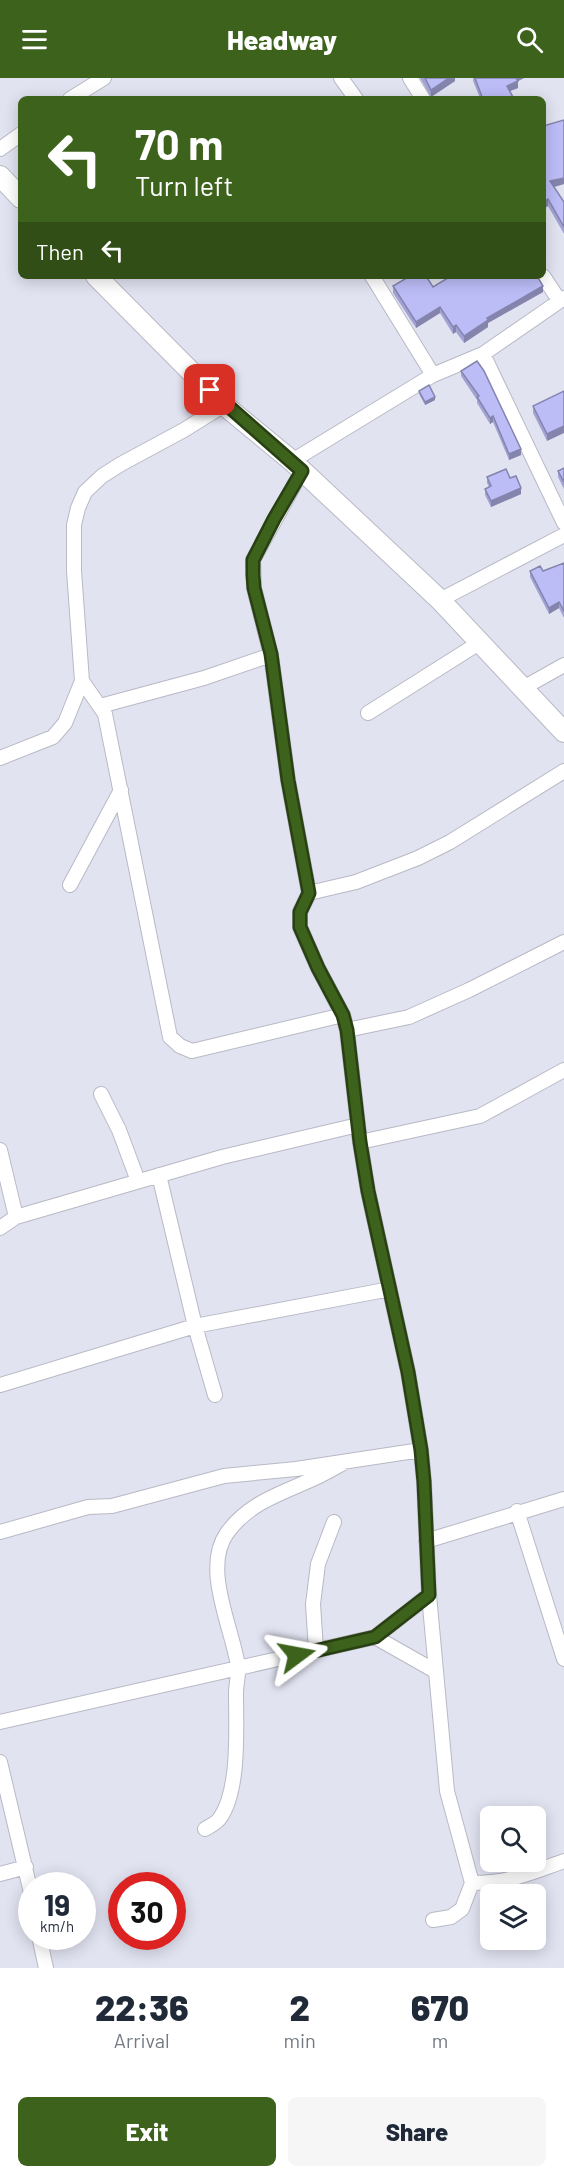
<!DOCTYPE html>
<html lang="en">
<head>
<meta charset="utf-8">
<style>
	:root { --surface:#fff; --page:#f6f6f7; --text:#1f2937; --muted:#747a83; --accent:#3d621c }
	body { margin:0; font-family:Barlow,sans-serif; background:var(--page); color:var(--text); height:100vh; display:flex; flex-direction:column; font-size:22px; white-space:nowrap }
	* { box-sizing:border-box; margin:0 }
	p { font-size:20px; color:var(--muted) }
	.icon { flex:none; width:33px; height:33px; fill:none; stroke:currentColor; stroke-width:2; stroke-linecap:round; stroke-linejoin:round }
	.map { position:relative; height:1890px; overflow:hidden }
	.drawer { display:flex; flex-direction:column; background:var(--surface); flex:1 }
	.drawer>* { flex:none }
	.top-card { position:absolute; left:18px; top:18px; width:528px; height:183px; border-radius:9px; box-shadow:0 3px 15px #0003; background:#3d621c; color:#fff; overflow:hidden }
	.fabs { position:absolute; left:480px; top:1728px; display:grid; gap:12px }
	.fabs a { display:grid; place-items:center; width:66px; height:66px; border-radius:9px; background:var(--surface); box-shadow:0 3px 15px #0003; font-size:30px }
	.speed { position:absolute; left:18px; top:1794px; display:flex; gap:12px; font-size:30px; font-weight:700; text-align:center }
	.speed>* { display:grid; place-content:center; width:78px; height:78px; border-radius:50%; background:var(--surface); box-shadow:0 3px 15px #0003; line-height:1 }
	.speed small { font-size:15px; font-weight:400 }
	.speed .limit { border:9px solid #d22; background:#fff; color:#111 }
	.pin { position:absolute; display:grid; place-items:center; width:51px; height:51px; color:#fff; margin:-26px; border-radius:12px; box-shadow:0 3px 9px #0006 }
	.me { position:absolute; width:66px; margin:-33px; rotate:77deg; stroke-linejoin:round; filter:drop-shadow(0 0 4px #0008) }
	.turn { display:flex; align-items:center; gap:21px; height:126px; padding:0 18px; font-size:27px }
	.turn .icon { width:78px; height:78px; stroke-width:2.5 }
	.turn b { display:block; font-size:42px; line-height:51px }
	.then { display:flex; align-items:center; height:57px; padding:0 18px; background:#0003; gap:12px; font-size:22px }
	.eta { display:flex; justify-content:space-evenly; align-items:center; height:102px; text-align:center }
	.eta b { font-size:36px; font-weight:800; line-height:42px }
	.button { display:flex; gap:12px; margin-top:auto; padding:12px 18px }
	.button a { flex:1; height:69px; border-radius:9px; background:var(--accent); color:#fff; font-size:24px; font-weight:800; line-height:69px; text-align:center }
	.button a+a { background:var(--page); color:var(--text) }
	header { display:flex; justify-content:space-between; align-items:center; height:78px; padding:0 18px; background:var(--accent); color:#fff; font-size:27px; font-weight:800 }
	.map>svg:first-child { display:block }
</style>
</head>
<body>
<header><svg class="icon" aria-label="menu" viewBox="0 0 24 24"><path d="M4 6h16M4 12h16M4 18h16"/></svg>Headway<svg class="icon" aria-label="search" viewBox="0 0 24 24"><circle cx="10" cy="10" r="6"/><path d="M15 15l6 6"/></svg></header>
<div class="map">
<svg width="564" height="1890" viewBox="0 0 564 1890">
	<rect width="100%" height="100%" fill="#e2e3f1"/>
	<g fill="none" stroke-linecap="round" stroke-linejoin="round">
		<g stroke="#b8b9c5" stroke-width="16">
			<path id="street" d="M 341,0 L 356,21
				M 410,0 L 423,21
				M 70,21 L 104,0
				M 0,71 L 21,56
				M 372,198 L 433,297
				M 543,198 L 559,222
				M 483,276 L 564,445
				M 292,383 L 433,297 L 483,276 L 564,220
				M 302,393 L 253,482 L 254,510 L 271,577 L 288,702 L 309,815 L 300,834 L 300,849 L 318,890 L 343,937 L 347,952 L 360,1064 L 368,1113 L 408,1294 L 421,1372 L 424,1404 L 429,1517 L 447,1713 L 472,1805 L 462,1831 L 451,1839 L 433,1842
				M 440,522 L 564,457
				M 82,603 L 105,636 L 170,959 L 180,968 L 192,973 L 343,937
				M 523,610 L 564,587
				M 100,628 L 204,600 L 271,577
				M 368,635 L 479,565
				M 0,680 L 53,659 L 65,645 L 82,603 L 74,493 L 74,447 L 78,430 L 85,414 L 102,398 L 121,386 L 184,352 L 224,327
				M 70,807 L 121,712
				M 309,815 L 356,804 L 418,780 L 450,764 L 564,693
				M 347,952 L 409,939 L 469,912 L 564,864
				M 101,1016 L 119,1052 L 138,1103
				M 360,1064 L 480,1038 L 564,992
				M 0,1072 L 16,1139
				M 159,1097 L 195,1248 L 215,1317
				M 0,1150 L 16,1139 L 222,1079 L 358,1047
				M 0,1307 L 195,1248 L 390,1211
				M 517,1433 L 564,1581
				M 0,1454 L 88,1429 L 112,1428 L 224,1398 L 296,1391 L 421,1372
				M 426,1463 L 564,1421
				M 375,1559 L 435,1593
				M 316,1572 L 313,1526 L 318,1486 L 334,1444
				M 0,1644 L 375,1559 L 429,1517
				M 0,1684 L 32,1819
				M 205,1751 C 210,1748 217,1745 220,1740 C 240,1712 236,1648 236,1615 C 236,1606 239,1596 238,1588 C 232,1549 202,1490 227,1455 C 249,1424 283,1415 315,1400 C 326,1395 336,1389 347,1383
				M 0,1796 L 26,1789
				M 472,1805 C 509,1805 530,1795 564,1783
				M 39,1858 L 46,1890"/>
		</g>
		<g stroke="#b8b9c5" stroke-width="22">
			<path id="secondary" d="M 0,98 L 21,120
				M 96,198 L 224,327 L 292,383 L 440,522 L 564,654"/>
		</g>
		<use href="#street" stroke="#fff" stroke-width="14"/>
		<use href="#secondary" stroke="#fff" stroke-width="20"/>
	</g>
	<path fill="#a2a3d4" d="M 420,0 L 455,0 L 455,3 L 431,19 Z
		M 473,0 L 524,0 L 518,3 L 518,10 L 510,13 L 480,20 L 473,3 Z
		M 564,42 L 564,106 L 554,109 L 564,124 L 564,156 L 548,128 L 543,131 L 543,48 Z
		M 393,208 L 433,209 L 543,214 L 488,245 L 488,249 L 464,265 L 456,254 L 453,256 L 440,235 L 416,250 L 393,215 Z
		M 461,293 L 521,377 L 509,382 L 493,344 L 490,346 L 477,325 L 477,322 L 461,298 Z
		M 419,313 L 435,322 L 425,327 L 419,316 Z
		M 564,313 L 547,363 L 533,335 L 533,328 Z
		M 564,390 L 564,411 L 558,399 L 558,393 Z
		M 487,399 L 510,400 L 521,416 L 491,429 L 485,417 L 485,411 L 489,409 L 487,405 Z
		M 564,485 L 564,540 L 559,530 L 549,536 L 530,499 L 530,493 L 543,493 Z"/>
	<path fill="#8484ad" d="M 449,0 L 455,0 L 455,3 L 431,19 L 431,12 Z
		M 515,0 L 524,0 L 516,4 L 518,3 L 518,10 L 507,14 L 507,8 Z
		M 564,100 L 564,106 L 550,110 L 550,103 Z
		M 548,121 L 548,128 L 543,131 L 543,124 Z
		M 543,208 L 543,214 L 488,245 L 488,249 L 464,265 L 464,258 L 487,240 Z
		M 440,229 L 440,235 L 416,250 L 416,244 Z
		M 456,247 L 456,254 L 453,256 L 453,249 Z
		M 435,319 L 435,322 L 425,327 L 425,324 Z
		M 493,338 L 493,344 L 490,346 L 490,340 Z
		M 564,348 L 564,355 L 547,363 L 547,356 Z
		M 521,371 L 521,377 L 509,382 L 509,376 Z
		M 521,410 L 521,416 L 491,429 L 491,423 Z
		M 559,524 L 559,530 L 549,536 L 549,530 Z"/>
	<path fill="#bcbdf7" stroke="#8484ad" stroke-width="1.5" d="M 425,0 L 449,0 L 431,12 Z
		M 475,0 L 516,0 L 518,3 L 507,8 L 514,21 L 479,21 L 482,19 Z
		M 564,42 L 564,100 L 550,103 L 564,124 L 564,149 L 548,121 L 543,124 L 543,48 Z
		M 410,198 L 426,198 L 433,209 L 451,198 L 537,198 L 543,208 L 487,240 L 488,242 L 464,258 L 456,247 L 453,249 L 440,229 L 416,244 L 393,208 Z
		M 477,283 L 484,293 L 521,371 L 509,376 L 493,338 L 490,340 L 477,319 L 479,318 L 461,293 Z
		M 429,307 L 435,319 L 425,324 L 419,313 Z
		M 564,313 L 564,348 L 547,356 L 533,328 Z
		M 564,390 L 564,404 L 558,393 Z
		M 506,391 L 510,400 L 516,398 L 521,410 L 491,423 L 485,411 L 491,408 L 487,399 Z
		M 564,485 L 564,533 L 559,524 L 549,530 L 530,493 L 540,488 L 543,493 Z"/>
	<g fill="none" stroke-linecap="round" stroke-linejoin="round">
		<g stroke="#284012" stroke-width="15">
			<path id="route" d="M 210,312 L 302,393 L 274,441 L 253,482 L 253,497 L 254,510 L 271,576 L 288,702 L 309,815 L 300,834 L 300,849 L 318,890 L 343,937 L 347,952 L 360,1064 L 368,1113 L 408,1294 L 421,1372 L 424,1404 L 429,1517 L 375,1559 L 297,1577"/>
		</g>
		<use href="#route" stroke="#3d621c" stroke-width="10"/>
	</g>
</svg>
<div class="fabs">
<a><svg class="icon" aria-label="search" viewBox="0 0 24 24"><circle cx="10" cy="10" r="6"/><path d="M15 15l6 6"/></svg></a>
<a><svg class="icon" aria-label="layers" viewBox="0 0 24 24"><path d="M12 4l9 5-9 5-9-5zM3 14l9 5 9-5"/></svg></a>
</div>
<div class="speed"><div>19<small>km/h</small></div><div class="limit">30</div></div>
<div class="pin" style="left:210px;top:312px;background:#d93025"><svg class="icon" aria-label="arrive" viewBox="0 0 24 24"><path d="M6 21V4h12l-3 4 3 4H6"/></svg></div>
<svg class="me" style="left:297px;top:1577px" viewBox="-20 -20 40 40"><path d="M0-17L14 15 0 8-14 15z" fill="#3d621c" stroke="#fff" stroke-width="4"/></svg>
<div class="top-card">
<div class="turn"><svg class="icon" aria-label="left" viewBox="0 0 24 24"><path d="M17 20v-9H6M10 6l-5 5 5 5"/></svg><div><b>70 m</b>Turn left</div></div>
<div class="then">Then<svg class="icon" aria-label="left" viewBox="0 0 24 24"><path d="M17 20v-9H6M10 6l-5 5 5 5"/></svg></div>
</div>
</div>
<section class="drawer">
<div class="eta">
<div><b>22:36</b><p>Arrival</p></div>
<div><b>2</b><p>min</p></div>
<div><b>670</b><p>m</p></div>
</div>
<div class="button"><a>Exit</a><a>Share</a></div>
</section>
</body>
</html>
